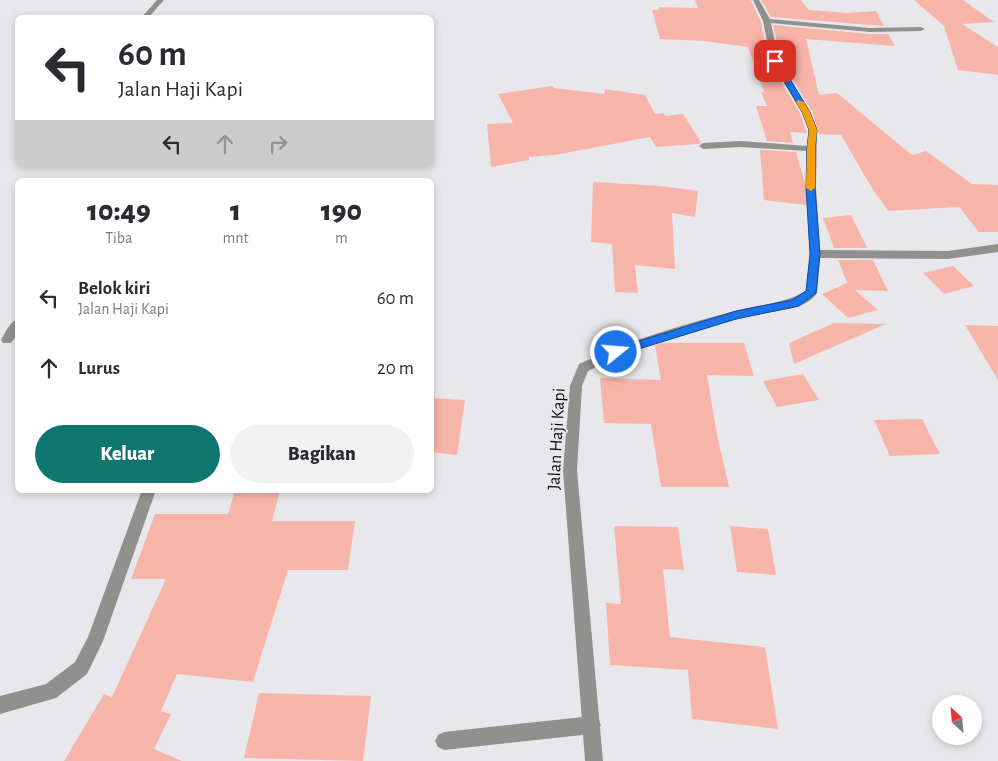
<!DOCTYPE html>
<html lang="id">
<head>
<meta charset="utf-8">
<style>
	:root { --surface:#fff; --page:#f2f2f3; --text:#2b2b33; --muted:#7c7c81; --accent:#0f766e }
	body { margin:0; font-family:"Alegreya Sans",sans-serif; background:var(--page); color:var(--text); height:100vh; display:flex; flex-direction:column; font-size:19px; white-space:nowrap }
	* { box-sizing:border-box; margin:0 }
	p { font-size:16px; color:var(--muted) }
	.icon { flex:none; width:28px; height:28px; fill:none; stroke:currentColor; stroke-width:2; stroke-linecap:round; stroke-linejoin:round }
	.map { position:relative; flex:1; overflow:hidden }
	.drawer { position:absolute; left:15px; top:178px; width:419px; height:315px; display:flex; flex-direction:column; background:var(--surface); border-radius:8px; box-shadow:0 2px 8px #0003 }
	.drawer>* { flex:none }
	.banner { position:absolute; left:15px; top:15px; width:419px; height:152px; border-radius:8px; box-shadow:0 2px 8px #0003; background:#fff; color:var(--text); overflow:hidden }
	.needle { width:32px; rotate:334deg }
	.tools { position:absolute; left:932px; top:695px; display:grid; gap:10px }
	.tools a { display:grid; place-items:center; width:50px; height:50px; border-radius:50%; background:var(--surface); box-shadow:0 2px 8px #0003; font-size:25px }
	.pin { position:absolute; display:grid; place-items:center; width:42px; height:42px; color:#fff; margin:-21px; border-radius:10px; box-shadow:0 2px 8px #0006 }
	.me { position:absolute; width:55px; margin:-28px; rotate:73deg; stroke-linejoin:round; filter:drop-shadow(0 0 4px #0008) }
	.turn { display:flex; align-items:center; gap:18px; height:105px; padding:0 20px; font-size:22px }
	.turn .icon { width:65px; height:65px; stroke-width:2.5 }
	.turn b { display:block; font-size:35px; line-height:42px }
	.lanes { display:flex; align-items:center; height:48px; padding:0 20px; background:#0003; justify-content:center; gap:25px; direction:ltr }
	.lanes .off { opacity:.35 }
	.eta { display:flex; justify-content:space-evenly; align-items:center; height:85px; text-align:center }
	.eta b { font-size:30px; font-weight:800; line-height:35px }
	.button { display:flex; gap:10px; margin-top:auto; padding:10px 20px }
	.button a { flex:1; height:58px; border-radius:30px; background:var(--accent); color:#fff; font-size:20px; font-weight:800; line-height:58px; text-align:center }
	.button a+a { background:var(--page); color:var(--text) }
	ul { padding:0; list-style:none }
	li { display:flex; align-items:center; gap:15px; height:70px; padding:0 20px }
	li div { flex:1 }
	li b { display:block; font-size:19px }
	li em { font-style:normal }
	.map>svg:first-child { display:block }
</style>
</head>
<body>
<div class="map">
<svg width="998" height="761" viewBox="0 0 998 761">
	<rect width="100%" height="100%" fill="#e8e8ec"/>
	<path fill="#f7b5a9" d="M 695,0 L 751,0 L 761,22 L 769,62 L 800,113 L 807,133 L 790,132 L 793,143 L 767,141 L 756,106 L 767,106 L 761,92 L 764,92 L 748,47 L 704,41 L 660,39 L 652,10 L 659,10 L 659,7 L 698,8 Z
		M 761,0 L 801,0 L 809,10 L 847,13 L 876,11 L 884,26 L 771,17 Z
		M 914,0 L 963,0 L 994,22 L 962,24 L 998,47 L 998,75 L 958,70 L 944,26 Z
		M 773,25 L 870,34 L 888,34 L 895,46 L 806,39 L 819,95 L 837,93 L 912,155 L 926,151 L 972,184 L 998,185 L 998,232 L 979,232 L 959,207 L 888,211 L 870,185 L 841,135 L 819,134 L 812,111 L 781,60 Z
		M 552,86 L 554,88 L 604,94 L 605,89 L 645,95 L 655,114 L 664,113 L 665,116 L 683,114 L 701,142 L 699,144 L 656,147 L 650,137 L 555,155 L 529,157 L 529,160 L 491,167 L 487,124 L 513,123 L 498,94 Z
		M 760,150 L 796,152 L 806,186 L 806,205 L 764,200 Z
		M 593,182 L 661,186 L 698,191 L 695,217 L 672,213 L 675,269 L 635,265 L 638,293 L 615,292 L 612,244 L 591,242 Z
		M 851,215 L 867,248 L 834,248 L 823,218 Z
		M 838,260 L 873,260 L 888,291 L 855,290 L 878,310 L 848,318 L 822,294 L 847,283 Z
		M 953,266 L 974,286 L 944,294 L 923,273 Z
		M 834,323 L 886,324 L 794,364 L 789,343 Z
		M 965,325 L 998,326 L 998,380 Z
		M 662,343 L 744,343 L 754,376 L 707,375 L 717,435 L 729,487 L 661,487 L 651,424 L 604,423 L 600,378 L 661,380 L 655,345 Z
		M 803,374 L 819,400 L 777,407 L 763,381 Z
		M 431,398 L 465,400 L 457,455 L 431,452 Z
		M 922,419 L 940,454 L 890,456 L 874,420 Z
		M 235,490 L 280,491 L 272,521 L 355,521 L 348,570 L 288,570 L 253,682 L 177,674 L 161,711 L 171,714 L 154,749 L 182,761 L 64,761 L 104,694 L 112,697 L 166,579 L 131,579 L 155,514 L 228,514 Z
		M 614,526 L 678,527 L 684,570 L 663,569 L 670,637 L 765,647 L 778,729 L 692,719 L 688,670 L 610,665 L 606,603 L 621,604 Z
		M 730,526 L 768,529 L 776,575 L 737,572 Z
		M 259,693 L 371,696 L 363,761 L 244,758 Z"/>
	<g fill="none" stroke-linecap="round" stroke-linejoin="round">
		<path fill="#90908e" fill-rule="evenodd" d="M 592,716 L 598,719 L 601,725 L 598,731 L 592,734 L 444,750 L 438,747 L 435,741 L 438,735 L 444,732 Z"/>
		<path fill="#90908e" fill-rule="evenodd" d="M 157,0 L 164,0 L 148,18 L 141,18 Z
			M 753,0 L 759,0 L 770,19 L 870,28 L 921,27 L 925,29 L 921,31 L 870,32 L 771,23 L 779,61 L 810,112 L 817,130 L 816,188 L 820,250 L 948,251 L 998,244 L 998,252 L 948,259 L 820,258 L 817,293 C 807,309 781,310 765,313 C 707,325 641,345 588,371 L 582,386 L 577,470 L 603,761 L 585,761 L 563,470 L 570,386 L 579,364 C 628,341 683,324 736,311 C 760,304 784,304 806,291 L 810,254 L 806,151 L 741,147 L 703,149 L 699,146 L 703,143 L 741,141 L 807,146 L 809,130 L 802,112 L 771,61 L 763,21 Z
			M 18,319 L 18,333 L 11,343 L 3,343 L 1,340 C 5,333 10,321 18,319 Z
			M 142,490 L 156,490 L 103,641 L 87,674 L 56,698 L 0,714 L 0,696 L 46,684 L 75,662 L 88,637 Z"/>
	</g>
	<path fill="#1a73e8" stroke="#114b97" d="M 773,60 L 779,61 L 810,112 L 817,130 L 815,149 L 815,188 L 820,254 L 816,293 L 799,306 L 736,319 L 616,356 L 612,355 L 610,352 L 616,348 L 736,311 L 792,300 L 806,291 L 810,254 L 806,188 L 807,149 L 809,130 L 802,112 L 772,61 Z"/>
	<path fill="#f59e0b" d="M 798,100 L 804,102 L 810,112 L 817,130 L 815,149 L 815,188 L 811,191 L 806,188 L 807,149 L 809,130 L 802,112 L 796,102 Z"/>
	<g text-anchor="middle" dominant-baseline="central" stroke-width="4" stroke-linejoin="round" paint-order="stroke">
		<g font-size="18" fill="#0c0c0d" stroke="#e8e8ec">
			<text transform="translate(557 439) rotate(-87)">Jalan Haji Kapi</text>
		</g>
	</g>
</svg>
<div class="tools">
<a><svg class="needle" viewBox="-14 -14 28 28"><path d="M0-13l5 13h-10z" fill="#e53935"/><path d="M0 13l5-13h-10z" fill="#7c7c81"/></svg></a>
</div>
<div class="pin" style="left:775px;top:61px;background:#d93025"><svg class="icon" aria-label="arrive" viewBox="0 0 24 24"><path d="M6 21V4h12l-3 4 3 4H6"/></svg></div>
<svg class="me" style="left:616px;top:352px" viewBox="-20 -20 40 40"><circle r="17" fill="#1a73e8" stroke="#fff" stroke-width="3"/><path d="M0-11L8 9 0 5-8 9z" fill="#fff"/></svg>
<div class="banner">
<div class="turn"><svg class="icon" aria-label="left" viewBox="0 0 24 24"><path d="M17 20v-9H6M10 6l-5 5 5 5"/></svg><div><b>60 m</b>Jalan Haji Kapi</div></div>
<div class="lanes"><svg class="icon" aria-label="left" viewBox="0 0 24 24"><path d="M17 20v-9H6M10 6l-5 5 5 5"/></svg><svg class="icon off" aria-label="ahead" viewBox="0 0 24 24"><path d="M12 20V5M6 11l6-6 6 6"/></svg><svg class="icon off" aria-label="right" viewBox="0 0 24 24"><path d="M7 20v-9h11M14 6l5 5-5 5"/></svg></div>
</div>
<section class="drawer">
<div class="eta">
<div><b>10:49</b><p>Tiba</p></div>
<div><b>1</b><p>mnt</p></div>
<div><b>190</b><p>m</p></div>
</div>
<ul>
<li><svg class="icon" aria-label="left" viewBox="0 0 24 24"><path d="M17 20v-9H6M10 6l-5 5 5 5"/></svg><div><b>Belok kiri</b><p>Jalan Haji Kapi</p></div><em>60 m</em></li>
<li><svg class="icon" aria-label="ahead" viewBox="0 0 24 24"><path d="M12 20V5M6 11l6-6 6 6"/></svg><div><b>Lurus</b></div><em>20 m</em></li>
</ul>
<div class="button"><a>Keluar</a><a>Bagikan</a></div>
</section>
</div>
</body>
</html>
